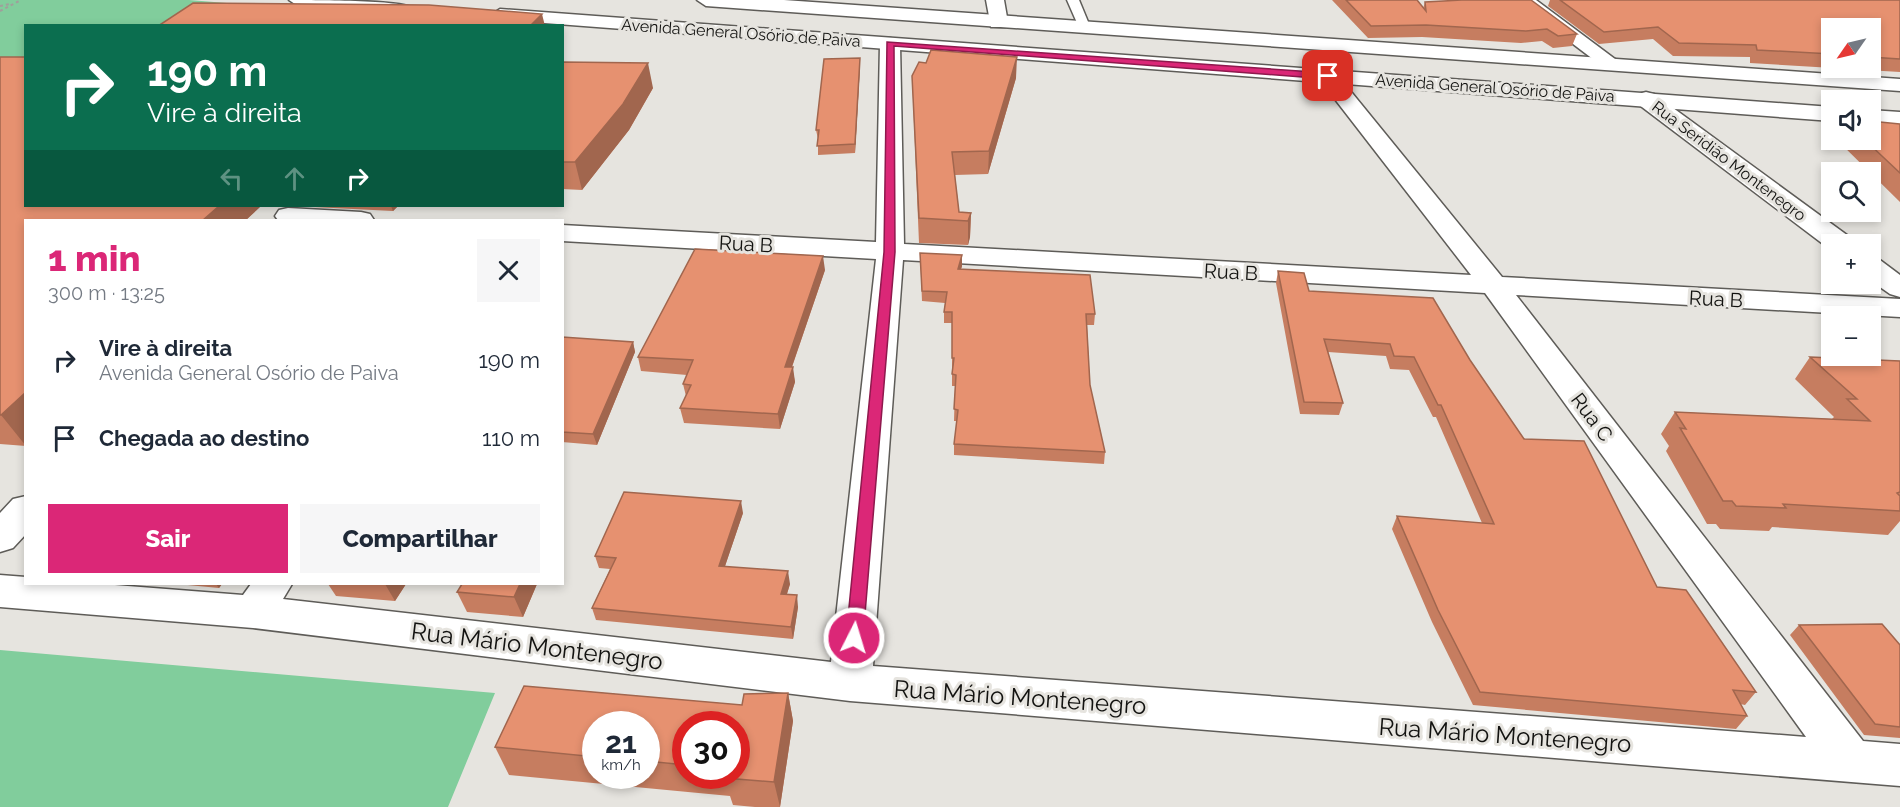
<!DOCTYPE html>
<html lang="pt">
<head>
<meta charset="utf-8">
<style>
	:root { --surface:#fff; --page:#f6f6f7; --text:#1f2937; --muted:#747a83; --accent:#db2777 }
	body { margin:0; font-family:Raleway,sans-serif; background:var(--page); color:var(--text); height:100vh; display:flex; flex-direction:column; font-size:22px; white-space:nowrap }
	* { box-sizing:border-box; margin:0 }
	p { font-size:20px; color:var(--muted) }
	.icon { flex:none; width:33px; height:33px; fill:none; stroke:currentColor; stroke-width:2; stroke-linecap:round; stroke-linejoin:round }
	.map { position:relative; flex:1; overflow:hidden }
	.side { position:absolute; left:24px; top:219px; width:540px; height:366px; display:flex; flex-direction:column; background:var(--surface); border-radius:0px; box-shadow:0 3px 9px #0003 }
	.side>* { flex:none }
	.top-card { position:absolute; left:24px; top:24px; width:540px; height:183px; border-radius:0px; box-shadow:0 3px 9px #0003; background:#0b6e4f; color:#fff; overflow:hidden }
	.needle { width:39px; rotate:236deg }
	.tools { position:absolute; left:1821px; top:18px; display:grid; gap:12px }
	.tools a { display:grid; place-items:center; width:60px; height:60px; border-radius:0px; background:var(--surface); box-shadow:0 3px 9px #0003; font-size:30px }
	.speed { position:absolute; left:582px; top:711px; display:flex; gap:12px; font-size:30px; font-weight:700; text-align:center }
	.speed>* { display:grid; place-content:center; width:78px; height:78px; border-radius:50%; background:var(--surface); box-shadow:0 3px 9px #0003; line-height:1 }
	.speed small { font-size:15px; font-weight:400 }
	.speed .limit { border:9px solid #d22; background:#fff; color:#111 }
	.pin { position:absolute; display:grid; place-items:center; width:51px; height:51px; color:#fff; margin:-26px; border-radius:12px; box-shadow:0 3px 9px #0006 }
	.me { position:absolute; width:66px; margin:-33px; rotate:5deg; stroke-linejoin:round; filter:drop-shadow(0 0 4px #0008) }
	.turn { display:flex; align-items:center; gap:21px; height:126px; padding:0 24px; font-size:27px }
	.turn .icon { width:78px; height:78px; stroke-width:2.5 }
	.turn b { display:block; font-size:42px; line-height:51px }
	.lanes { display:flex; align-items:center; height:57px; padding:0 24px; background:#0003; justify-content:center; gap:30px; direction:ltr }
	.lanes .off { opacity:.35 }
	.round { display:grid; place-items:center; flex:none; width:63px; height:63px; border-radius:0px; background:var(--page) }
	.overview { display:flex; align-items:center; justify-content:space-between; height:102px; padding:0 24px }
	h1 { font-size:36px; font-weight:800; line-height:45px; color:var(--accent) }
	.cta { display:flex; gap:12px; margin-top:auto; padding:12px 24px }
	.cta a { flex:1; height:69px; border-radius:0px; background:var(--accent); color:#fff; font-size:24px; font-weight:800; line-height:69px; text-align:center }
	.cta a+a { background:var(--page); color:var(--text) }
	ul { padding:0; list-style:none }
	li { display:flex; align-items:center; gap:18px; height:78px; padding:0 24px }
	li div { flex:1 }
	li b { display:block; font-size:22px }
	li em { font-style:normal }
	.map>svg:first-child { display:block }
</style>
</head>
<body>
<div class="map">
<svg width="1900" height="807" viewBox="0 0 1900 807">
	<rect width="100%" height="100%" fill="#e6e4df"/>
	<path fill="#81cd9c" d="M 0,0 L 189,0 L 239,4 L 208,25 L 26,26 L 25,151 L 0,169 Z
		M 0,650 L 495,693 L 448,807 L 0,807 Z"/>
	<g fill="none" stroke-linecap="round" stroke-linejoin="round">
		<g stroke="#5e5c58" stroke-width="3">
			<path id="service" d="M 1067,0 L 1079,0 L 1091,29 L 1089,32 L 1081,32 Z"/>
		</g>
		<g stroke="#5e5c58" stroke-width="3">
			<path id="minor" d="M 986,0 L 1004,0 L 1008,23 L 1005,27 L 991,27 Z
				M 1515,0 L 1536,0 L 1623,65 L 1620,69 L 1606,69 Z
				M 890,38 L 897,40 L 900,44 L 904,244 L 1471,275 L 1317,76 L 1321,72 L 1335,72 L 1502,277 L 1900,299 L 1900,317 L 1516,295 L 1863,741 L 1900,744 L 1900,786 L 850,701 L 253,628 L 0,607 L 0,575 L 26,577 L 26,584 L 102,584 L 243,595 L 251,584 L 292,584 L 283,599 L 831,662 L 876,259 L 562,241 L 562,225 L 876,242 L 880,44 L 883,40 ZM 903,260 L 1485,293 L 1806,737 L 873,666 Z
				M 1646,92 L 1654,94 L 1851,238 L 1854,244 L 1832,244 L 1831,250 L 1638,104 L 1635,99 L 1638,94 Z
				M 288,208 L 361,212 L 370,214 L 374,220 L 278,220 L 275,216 L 279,210 Z
				M 1870,258 L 1880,260 L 1900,275 L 1900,297 L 1890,294 L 1870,280 Z
				M 26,496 L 26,534 L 13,548 L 0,552 L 0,513 L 13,499 Z"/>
		</g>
		<g stroke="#5e5c58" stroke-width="3">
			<path id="primary" d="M 289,0 C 309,0 404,0 413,8 L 404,14 L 298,6 Z
				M 697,0 L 784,0 L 1900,79 L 1900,91 L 706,6 Z
				M 500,9 L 1832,107 L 1832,121 L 493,19 L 491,15 Z
				M 1870,110 L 1900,112 L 1900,126 L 1870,124 Z"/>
		</g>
		<path stroke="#a09f9b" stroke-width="2" stroke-dasharray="3 3" stroke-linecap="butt" d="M 0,6 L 10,4
			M 0,11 L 21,0"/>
		<use href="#service" fill="#fff" fill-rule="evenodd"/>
		<use href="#minor" fill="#fff" fill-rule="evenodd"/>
		<use href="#primary" fill="#fff" fill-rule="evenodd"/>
	</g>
	<path fill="#c67d60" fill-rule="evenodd" d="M 1332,0 L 1417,0 L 1423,9 L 1425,2 L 1577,34 L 1572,46 L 1553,48 L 1542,41 L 1521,43 L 1422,37 L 1368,38 Z
		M 1550,0 L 1900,0 L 1900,72 L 1750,63 L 1750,57 L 1673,56 L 1653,39 L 1599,44 L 1548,6 ZM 1832,28 L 1870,28 L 1870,68 L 1832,68 Z
		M 0,57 L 26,206 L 261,206 L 246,220 L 26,220 L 26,446 L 0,444 Z
		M 562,62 L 653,88 L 629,130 L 582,190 L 562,189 Z
		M 860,66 L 855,153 L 818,155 L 818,139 L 816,130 Z
		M 912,76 L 1016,78 L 988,174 L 955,175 L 959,212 L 971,213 L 970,237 L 968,245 L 919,243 Z
		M 1900,124 L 1900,202 L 1837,140 L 1870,140 Z
		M 293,206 L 398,206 L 393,211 Z
		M 920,253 L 962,266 L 961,269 L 1095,314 L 1094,325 L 1087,325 L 1090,385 L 1105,452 L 1104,464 L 954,455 L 954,444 L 957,421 L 954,421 L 955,386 L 952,386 L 952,323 L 944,323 L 944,312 L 945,303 L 922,301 Z
		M 825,270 L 792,367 L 795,382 L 780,429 L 684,423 L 680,408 L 686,396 L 683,384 L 687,375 L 641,371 L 638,357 Z
		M 1278,271 L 1309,291 L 1470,360 L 1524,439 L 1657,587 L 1756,692 L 1745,705 L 1740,704 L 1747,716 L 1736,729 L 1473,705 L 1432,622 L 1392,529 L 1397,516 L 1482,523 L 1436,417 L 1433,417 L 1409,370 L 1390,369 L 1386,356 L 1328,352 L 1343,403 L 1339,415 L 1300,414 L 1276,283 Z
		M 562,337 L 633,342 L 635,352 L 597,445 L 562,442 Z
		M 1810,357 L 1900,361 L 1900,521 L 1888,535 L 1772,527 L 1769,531 L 1720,529 L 1716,524 L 1707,524 L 1666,451 L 1669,446 L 1661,434 L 1675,412 L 1832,419 L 1834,417 L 1795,379 Z
		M 743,513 L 725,566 L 790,584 L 787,594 L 798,607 L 793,639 L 596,620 L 592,608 L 610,569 L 599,568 L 595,556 Z
		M 177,584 L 222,584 L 219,588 Z
		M 328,584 L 406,584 L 395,601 L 336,596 Z
		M 537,584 L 523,617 L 467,612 L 457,592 Z
		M 1799,625 L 1900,645 L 1900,738 L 1864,735 L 1790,635 Z
		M 524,686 L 742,705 L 744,694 L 788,693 L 793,721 L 780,807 L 755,807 L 733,805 L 730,796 L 509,775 L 495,747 ZM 596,724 L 646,724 L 646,776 L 596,776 ZM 686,724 L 736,724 L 736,776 L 686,776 Z"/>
	<path fill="#a1664e" d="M 542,14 L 545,26 L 530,26 Z
		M 1017,57 L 1016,78 L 988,174 L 989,151 Z
		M 860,58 L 860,66 L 855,153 L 855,144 Z
		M 648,63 L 653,88 L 629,130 L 582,190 L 575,162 Z
		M 219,206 L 261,206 L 246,220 L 203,220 Z
		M 391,206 L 398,206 L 393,211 Z
		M 971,213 L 970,237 L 968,245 L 968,221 Z
		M 962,255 L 962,266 L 958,279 L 958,269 Z
		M 823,256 L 825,270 L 787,381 L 785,367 Z
		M 633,342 L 635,352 L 597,445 L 593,434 Z
		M 793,367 L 795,382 L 780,429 L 778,414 Z
		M 26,392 L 26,446 L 1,415 Z
		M 741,501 L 743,513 L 721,578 L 719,566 Z
		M 788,571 L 790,584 L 783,606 L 781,594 Z
		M 216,584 L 222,584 L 219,588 Z
		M 385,584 L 406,584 L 395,601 Z
		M 520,584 L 537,584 L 523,617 L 514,597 Z
		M 797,595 L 798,607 L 793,639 L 791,627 Z
		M 788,693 L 793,721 L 780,807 L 774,782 Z"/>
	<path fill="#e69170" stroke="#a1664e" stroke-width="1.5" d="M 1346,0 L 1417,0 L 1426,11 L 1425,2 L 1462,0 L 1531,0 L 1577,34 L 1558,36 L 1547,29 L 1526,31 L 1426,25 L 1371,26 Z
		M 1560,0 L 1900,0 L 1900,59 L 1870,57 L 1870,28 L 1832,28 L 1832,54 L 1757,50 L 1756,45 L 1679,43 L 1658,27 L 1604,32 Z
		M 193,3 L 429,5 L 542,14 L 530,26 L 158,26 Z
		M 931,50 L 1017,57 L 989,151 L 952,152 L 959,212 L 971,213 L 968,221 L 919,218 L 912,76 L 919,62 L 926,63 Z
		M 0,57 L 26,57 L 26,206 L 219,206 L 203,220 L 26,220 L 26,392 L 1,415 L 0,415 Z
		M 860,58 L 855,144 L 817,146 L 819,130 L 816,130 L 824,59 Z
		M 562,62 L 648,63 L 623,104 L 575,162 L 562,162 Z
		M 1870,121 L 1900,124 L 1900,173 L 1865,140 L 1870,140 Z
		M 695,249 L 823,256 L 785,367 L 793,367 L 778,414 L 680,408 L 691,385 L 683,384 L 693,360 L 638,357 Z
		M 920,253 L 962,255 L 958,269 L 1090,275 L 1095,314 L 1086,314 L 1090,385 L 1105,452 L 954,444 L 958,410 L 954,409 L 956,375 L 952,374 L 954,358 L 952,358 L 952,312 L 944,312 L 947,292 L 922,291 Z
		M 1278,271 L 1304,273 L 1309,291 L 1433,298 L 1470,360 L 1524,439 L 1584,441 L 1657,587 L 1686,590 L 1756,692 L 1733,690 L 1747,716 L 1480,692 L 1438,610 L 1397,516 L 1494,524 L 1441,405 L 1438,405 L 1414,357 L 1394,356 L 1390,344 L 1324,339 L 1343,403 L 1304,402 Z
		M 562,337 L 633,342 L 593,434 L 562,432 Z
		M 1810,357 L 1900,361 L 1900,492 L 1897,493 L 1900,496 L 1900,511 L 1783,504 L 1786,508 L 1736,506 L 1732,501 L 1723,501 L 1680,428 L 1686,429 L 1675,412 L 1870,421 L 1847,399 L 1857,399 Z
		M 624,492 L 741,501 L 719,566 L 788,571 L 781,594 L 797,595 L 791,627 L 592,608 L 616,558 L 595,556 Z
		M 462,584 L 520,584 L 514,597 L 457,592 Z
		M 1882,624 L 1900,645 L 1900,727 L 1875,724 L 1799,625 Z
		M 524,686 L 742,705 L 744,694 L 788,693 L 774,782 L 725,778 L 726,776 L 736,776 L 736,724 L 686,724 L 686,765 L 646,761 L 646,724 L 596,724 L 596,757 L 495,747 Z"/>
	<path fill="#db2777" stroke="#8e194d" stroke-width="1.5" d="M 887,42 L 1328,73 L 1332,76 L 1328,79 L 894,46 L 895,252 L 863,638 L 860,643 L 848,643 L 846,638 L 884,252 Z"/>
	<g text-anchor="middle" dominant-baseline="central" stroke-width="6" stroke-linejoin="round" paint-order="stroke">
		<g font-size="16" fill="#121210" stroke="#e6e4df">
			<text transform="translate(741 33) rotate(4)">Avenida General Osório de Paiva</text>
			<text transform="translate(1495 88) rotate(4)">Avenida General Osório de Paiva</text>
			<text transform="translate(1729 161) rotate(37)">Rua Seridião Montenegro</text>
		</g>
		<g font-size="20" fill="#121210" stroke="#e6e4df">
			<text transform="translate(746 244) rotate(3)">Rua B</text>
			<text transform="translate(1231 272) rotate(3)">Rua B</text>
			<text transform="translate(1716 299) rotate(3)">Rua B</text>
			<text transform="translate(1592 417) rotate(53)">Rua C</text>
		</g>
		<g font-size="24" fill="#121210" stroke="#e6e4df">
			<text transform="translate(537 646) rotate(7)">Rua Mário Montenegro</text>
			<text transform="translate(1020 697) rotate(4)">Rua Mário Montenegro</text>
			<text transform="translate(1505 735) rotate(4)">Rua Mário Montenegro</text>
		</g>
	</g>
</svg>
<div class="tools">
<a><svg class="needle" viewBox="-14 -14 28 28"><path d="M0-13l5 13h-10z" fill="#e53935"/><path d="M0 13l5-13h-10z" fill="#747a83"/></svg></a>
<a><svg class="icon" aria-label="sound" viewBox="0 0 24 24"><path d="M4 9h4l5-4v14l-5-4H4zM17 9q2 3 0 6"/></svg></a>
<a><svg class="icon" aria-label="search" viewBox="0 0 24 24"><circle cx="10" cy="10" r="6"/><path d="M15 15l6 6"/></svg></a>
<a>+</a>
<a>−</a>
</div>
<div class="speed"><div>21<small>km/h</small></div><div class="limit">30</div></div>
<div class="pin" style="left:1328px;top:76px;background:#d93025"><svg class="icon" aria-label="arrive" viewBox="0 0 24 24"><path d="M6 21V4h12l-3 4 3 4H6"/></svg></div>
<svg class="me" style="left:854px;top:638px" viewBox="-20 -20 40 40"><circle r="17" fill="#db2777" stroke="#fff" stroke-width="3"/><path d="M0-11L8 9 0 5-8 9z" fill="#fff"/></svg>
<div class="top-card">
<div class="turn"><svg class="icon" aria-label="right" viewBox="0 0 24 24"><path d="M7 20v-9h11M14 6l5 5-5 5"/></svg><div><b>190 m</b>Vire à direita</div></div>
<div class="lanes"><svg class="icon off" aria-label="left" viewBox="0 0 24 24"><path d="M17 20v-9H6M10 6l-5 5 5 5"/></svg><svg class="icon off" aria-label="ahead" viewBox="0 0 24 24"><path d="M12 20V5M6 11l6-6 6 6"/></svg><svg class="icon" aria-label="right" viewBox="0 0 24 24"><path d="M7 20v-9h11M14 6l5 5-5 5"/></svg></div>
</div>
<section class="side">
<div class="overview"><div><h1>1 min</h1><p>300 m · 13:25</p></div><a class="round"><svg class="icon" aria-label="close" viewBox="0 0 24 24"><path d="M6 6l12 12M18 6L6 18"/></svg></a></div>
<ul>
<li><svg class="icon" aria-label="right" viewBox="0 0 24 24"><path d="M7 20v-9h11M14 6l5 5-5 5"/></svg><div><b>Vire à direita</b><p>Avenida General Osório de Paiva</p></div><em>190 m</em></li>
<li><svg class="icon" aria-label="arrive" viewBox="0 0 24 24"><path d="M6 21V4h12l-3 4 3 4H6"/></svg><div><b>Chegada ao destino</b></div><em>110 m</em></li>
</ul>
<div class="cta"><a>Sair</a><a>Compartilhar</a></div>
</section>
</div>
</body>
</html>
